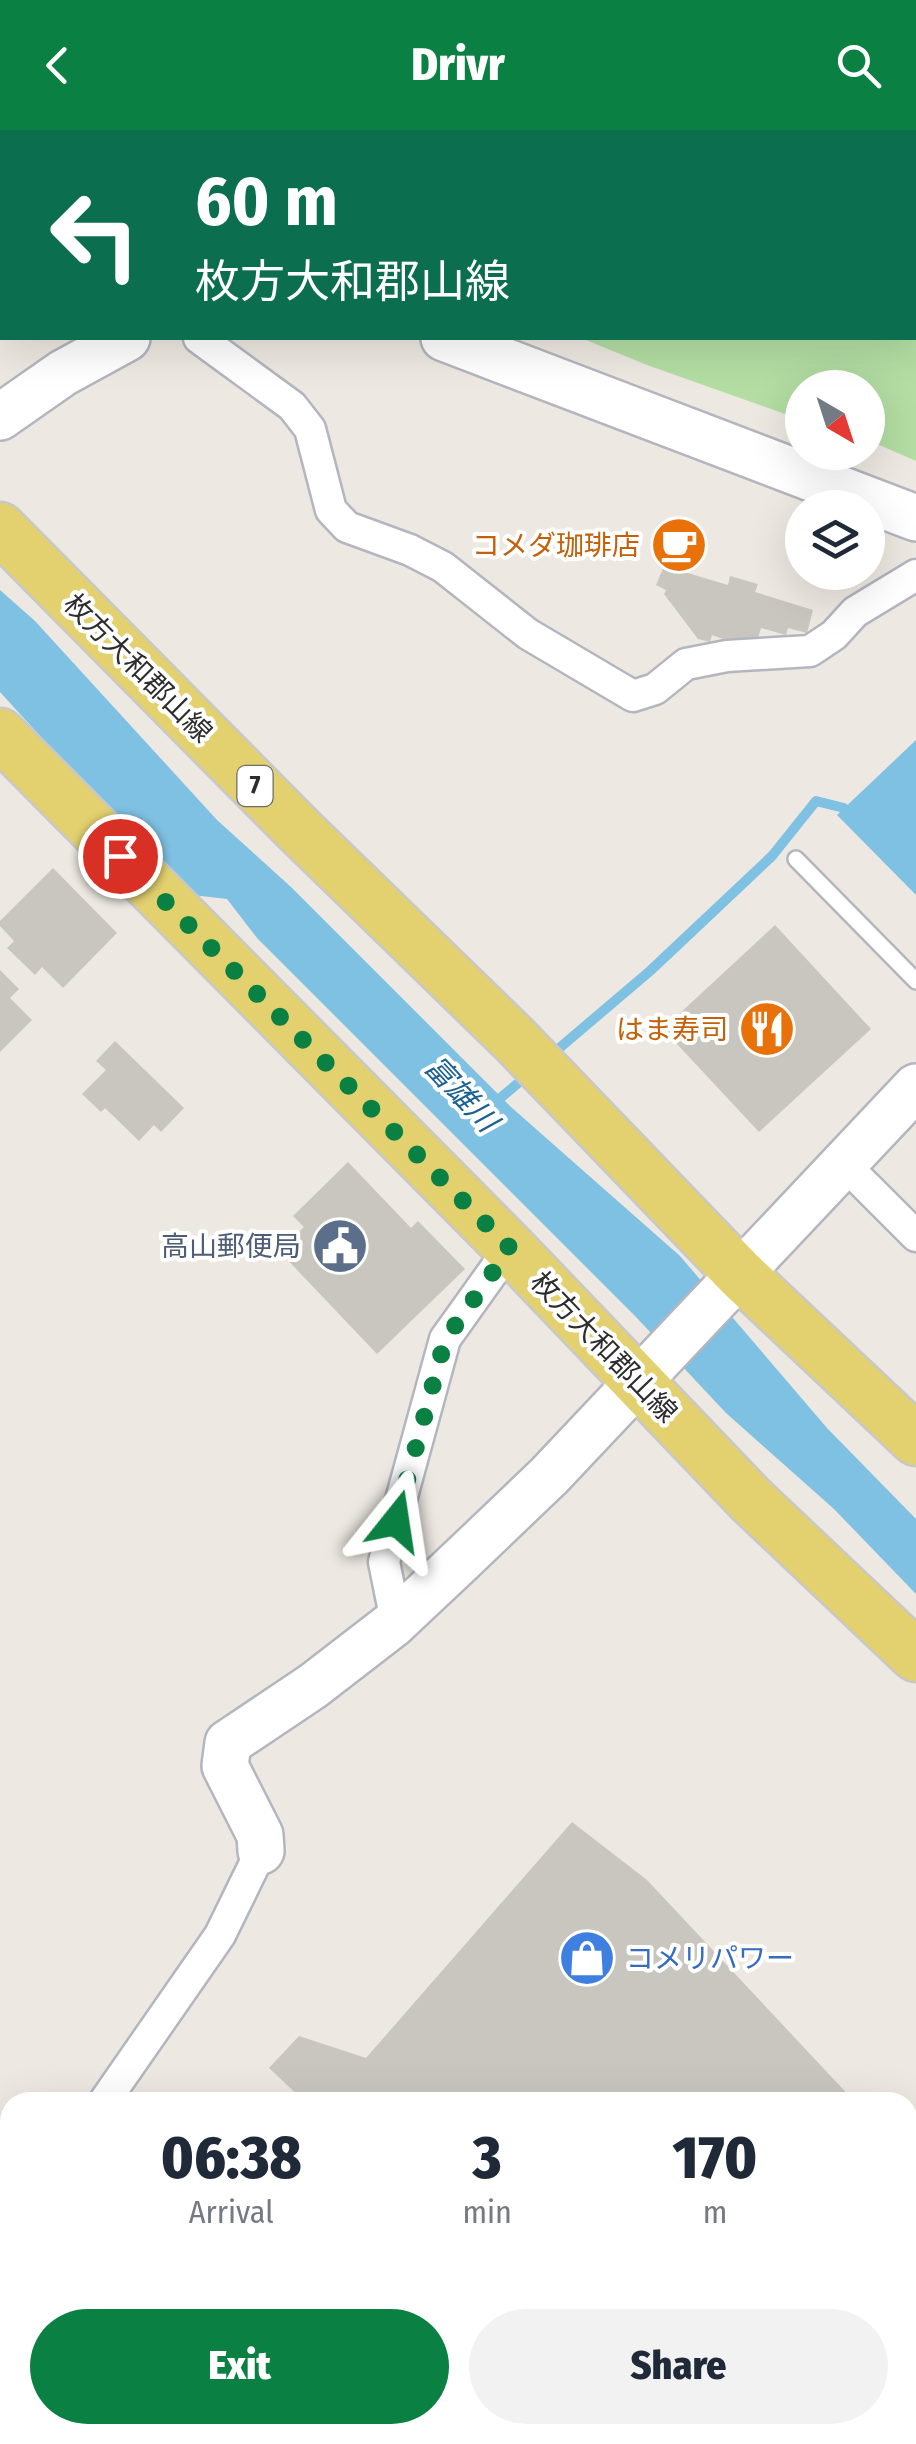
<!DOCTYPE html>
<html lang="en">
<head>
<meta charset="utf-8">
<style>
	:root { --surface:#fff; --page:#f2f2f3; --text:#1f2937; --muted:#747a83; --accent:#0b8043 }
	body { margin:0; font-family:"Fira Sans Condensed","Noto Sans JP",sans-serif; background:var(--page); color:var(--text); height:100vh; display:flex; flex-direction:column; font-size:38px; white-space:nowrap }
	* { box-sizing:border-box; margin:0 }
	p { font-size:32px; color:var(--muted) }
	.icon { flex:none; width:55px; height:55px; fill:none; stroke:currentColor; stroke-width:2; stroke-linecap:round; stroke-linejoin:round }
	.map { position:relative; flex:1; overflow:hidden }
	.drawer { position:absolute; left:0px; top:1962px; width:918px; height:352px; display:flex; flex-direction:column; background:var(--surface); border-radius:30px 30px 0 0; box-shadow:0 10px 40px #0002 }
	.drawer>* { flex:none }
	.banner { position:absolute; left:0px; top:0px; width:918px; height:210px; box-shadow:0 10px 40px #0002; background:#0b6e4f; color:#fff; overflow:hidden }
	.needle { width:65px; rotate:141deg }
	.controls { position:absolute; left:785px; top:240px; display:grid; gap:20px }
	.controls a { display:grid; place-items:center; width:100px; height:100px; border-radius:50%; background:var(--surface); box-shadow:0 10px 40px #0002; font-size:50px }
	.pin { position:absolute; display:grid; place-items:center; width:85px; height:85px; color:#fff; margin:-42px; border:5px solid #fff; border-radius:50%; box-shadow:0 2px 10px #0007 }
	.me { position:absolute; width:110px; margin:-55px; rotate:15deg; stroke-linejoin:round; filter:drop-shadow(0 0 8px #0008) }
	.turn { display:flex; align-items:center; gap:35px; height:210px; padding:0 30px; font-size:45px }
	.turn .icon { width:130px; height:130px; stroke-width:2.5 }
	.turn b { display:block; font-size:70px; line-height:85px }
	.eta { display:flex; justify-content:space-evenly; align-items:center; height:170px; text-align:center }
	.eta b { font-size:60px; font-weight:800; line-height:70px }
	.button { display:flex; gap:20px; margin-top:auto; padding:20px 30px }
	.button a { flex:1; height:115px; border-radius:60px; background:var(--accent); color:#fff; font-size:40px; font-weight:800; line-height:115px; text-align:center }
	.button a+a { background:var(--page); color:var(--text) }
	header { display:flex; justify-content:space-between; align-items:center; height:130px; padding:0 30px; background:var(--accent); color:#fff; font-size:45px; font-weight:800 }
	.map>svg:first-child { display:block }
</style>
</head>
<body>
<header><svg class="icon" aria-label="back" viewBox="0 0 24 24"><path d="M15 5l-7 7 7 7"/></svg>Drivr<svg class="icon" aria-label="search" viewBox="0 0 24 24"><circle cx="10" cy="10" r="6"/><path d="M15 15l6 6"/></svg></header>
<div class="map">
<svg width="916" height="2314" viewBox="0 0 916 2314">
	<rect width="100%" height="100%" fill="#ede8e1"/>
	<path fill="#b3dda3" d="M 471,0 L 916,0 L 916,331 L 868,310 L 868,258 L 802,258 L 802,290 L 647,235 L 581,208 L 915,208 L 915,2 L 467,2 Z
		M 340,2305 L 594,2305 L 621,2314 L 343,2314 Z"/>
	<path fill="#7fc1e3" d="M 0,460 L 35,491 L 217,690 L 291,757 L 511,977 L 680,1126 L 827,1298 L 916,1389 L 916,1464 L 834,1379 L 726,1283 L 636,1187 L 257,808 L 227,769 L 184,764 L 0,562 Z
		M 916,610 L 916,765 L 837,685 Z"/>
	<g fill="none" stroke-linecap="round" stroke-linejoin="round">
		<path stroke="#7fc1e3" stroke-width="10" d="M 550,926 L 650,841 L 772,726 L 816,671 L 844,678
			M 492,975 L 529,944"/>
	</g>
	<path fill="#c9c6bf" d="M 664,436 L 728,455 L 730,446 L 758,454 L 755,462 L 813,480 L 807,503 L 788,498 L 786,505 L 761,498 L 758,508 L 723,509 L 712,505 L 710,512 L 698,509 L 664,464 L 666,460 L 656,455 Z
		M 53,738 L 117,803 L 63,858 L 42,837 L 35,845 L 7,818 L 14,811 L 0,796 L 0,791 Z
		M 775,795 L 871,899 L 759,1002 L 663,899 Z
		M 0,840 L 19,859 L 10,868 L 32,890 L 0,922 Z
		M 115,911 L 184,978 L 161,1002 L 154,995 L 139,1011 L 105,978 L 101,982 L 82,964 L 106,940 L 96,931 Z
		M 348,1032 L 411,1098 L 418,1091 L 465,1139 L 377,1224 L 279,1121 L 304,1097 L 293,1086 Z
		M 572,1692 L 647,1750 L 855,1972 L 376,1972 L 370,1967 L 363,1972 L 305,1972 L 269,1938 L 299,1906 L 366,1928 Z
		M 908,2028 L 916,2037 L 916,2314 L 736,2314 L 727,2305 L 908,2305 Z"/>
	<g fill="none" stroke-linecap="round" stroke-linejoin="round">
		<g stroke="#b4b6bf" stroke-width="20">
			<path id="lane" d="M 796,729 L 916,851"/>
		</g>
		<g stroke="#b4b6bf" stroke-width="35">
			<path id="street" d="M 100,0 L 106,2
				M 307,2 L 313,0
				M 0,118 L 2,119
				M 199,208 L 292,276 L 310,299 L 331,380 L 347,397 L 410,420 L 443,437 L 528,504 L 633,566 L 655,559 L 686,534 L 727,526 L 810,521 L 834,505 L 855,482 L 916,445
				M 844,1034 L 916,1106
				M 396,1491 L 384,1432 L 445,1209 L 510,1118
				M 104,1972 L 220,1805 L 261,1721
				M 0,2137 L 10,2117"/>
		</g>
		<g stroke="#b4b6bf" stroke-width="50">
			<path id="secondary" d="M 444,208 L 916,388
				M 0,287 L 63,243 L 127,208
				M 261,1721 L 260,1705 L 225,1636 L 228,1613 L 313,1556 L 392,1495 L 459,1432 L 549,1346 L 916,957"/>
		</g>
		<g stroke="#c8c8c8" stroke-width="55">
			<path id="primary" d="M 0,398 L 298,699 L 515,910 L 740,1144 L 916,1310
				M 0,604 L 510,1118 L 751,1370 L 916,1526"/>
		</g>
		<use href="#lane" stroke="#fff" stroke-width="15"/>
		<use href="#street" stroke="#fff" stroke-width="30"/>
		<use href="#secondary" stroke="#fff" stroke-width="45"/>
		<use href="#primary" stroke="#e3d16f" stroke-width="50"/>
	</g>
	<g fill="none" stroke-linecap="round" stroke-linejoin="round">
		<path stroke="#0b8043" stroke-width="18" stroke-dasharray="0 32.4" d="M 120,726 L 510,1118 L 445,1210 L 396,1391"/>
	</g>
	<defs>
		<g id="cafe-disc" transform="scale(2.875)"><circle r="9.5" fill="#e8710a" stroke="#fff"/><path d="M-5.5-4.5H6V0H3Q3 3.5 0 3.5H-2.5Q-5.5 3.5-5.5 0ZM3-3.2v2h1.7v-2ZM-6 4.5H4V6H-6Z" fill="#fff"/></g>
		<g id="restaurant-disc" transform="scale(2.875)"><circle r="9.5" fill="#e8710a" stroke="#fff"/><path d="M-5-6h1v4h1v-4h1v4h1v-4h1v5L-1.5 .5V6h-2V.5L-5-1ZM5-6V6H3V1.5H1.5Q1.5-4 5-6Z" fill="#fff"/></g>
		<g id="civic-disc" transform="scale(2.875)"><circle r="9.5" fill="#5c6f8a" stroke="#fff"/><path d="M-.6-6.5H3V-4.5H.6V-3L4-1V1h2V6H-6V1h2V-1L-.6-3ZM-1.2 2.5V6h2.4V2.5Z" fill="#fff"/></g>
		<g id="shop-disc" transform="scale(2.875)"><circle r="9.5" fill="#3f7fe0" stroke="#fff"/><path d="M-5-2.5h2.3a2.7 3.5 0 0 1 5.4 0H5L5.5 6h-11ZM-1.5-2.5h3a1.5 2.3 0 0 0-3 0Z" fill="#fff"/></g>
	</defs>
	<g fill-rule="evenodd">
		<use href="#cafe-disc" x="679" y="415"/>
		<use href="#restaurant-disc" x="767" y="899"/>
		<use href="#civic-disc" x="340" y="1116"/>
		<use href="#shop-disc" x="587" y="1828"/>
	</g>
	<g text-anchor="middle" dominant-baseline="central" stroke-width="8" stroke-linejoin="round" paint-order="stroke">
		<rect fill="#fff" stroke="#6c6c6c" stroke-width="2.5" x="237.5" y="636" width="35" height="40" rx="8"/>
		<g font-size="25" font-weight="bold" fill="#2d2d2d">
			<text x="255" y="656">7</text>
		</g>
		<g font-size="28" fill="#c56008" stroke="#fff" text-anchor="end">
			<text x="640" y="415">コメダ珈琲店</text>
			<text x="728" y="899">はま寿司</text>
		</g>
		<g font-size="28" fill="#2d2d2d" stroke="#fff">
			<text transform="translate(138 538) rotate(45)">枚方大和郡山線</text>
			<text transform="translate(604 1217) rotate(46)">枚方大和郡山線</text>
		</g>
		<g font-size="28" fill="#4e5e75" stroke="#fff" text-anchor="end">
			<text x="301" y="1116">高山郵便局</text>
		</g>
		<g font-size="28" fill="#366cbe" stroke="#fff" text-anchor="start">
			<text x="626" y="1828">コメリパワー</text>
		</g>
		<g font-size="30" font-style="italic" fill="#1c6192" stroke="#fff">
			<text transform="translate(461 964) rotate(47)">富雄川</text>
		</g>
	</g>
</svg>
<div class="controls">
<a><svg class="needle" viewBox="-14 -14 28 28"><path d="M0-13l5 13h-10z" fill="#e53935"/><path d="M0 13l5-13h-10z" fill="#747a83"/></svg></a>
<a><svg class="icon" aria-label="layers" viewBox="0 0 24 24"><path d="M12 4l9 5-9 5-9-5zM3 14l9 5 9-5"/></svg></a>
</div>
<div class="pin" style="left:120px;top:726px;background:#d93025"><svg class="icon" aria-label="arrive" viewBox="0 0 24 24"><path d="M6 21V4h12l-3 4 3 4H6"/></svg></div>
<svg class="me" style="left:396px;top:1391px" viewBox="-20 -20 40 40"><path d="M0-17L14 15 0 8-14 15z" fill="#0b8043" stroke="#fff" stroke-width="4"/></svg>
<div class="banner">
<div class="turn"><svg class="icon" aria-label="left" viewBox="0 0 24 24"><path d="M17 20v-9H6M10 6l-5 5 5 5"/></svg><div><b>60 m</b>枚方大和郡山線</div></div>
</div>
<section class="drawer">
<div class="eta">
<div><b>06:38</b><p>Arrival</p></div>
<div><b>3</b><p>min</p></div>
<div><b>170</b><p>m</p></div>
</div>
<div class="button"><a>Exit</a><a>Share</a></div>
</section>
</div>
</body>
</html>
